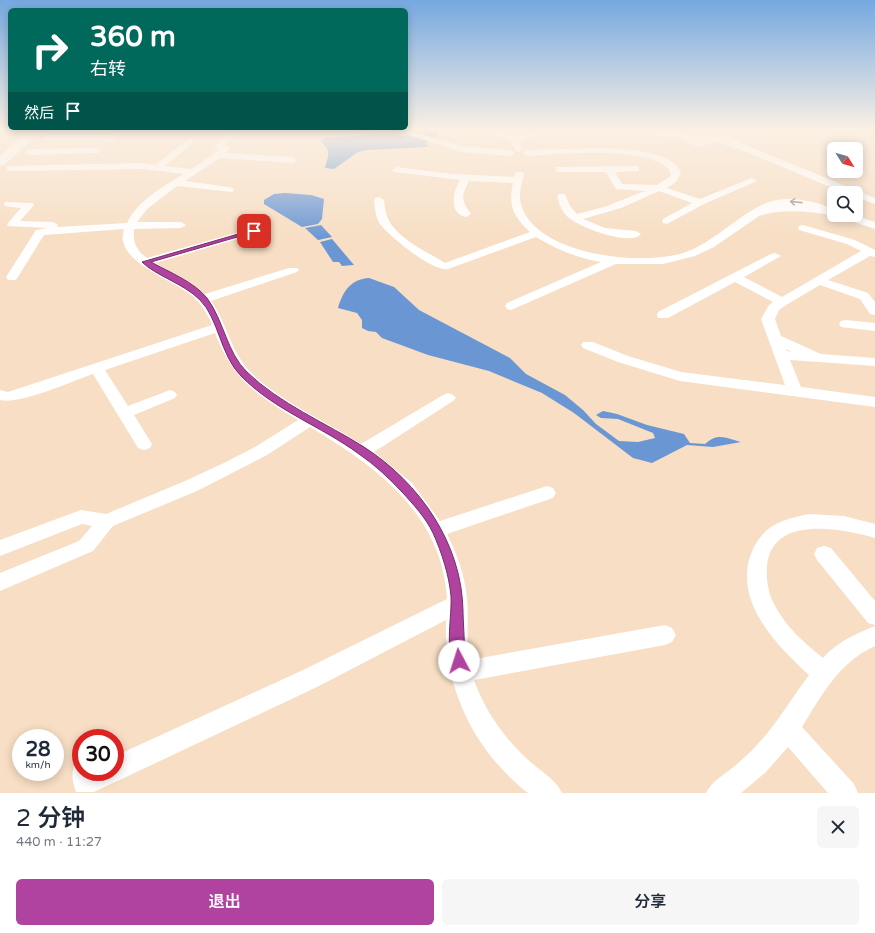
<!DOCTYPE html>
<html lang="zh">
<head>
<meta charset="utf-8">
<style>
	:root { --surface:#fff; --page:#f6f6f7; --text:#1f2937; --muted:#747a83; --accent:#b143a0 }
	body { margin:0; font-family:"Varela Round","Noto Sans SC",sans-serif; background:var(--page); color:var(--text); height:100vh; display:flex; flex-direction:column; font-size:15px; white-space:nowrap }
	* { box-sizing:border-box; margin:0 }
	p { font-size:13px; color:var(--muted) }
	.icon { flex:none; width:22px; height:22px; fill:none; stroke:currentColor; stroke-width:2; stroke-linecap:round; stroke-linejoin:round }
	.map { position:relative; height:793px; overflow:hidden }
	.panel { display:flex; flex-direction:column; background:var(--surface); flex:1 }
	.panel>* { flex:none }
	.banner { position:absolute; left:8px; top:8px; width:400px; height:122px; border-radius:6px; box-shadow:0 2px 10px #0003; background:#00695c; color:#fff; overflow:hidden }
	.needle { width:26px; rotate:127deg }
	.fabs { position:absolute; left:827px; top:142px; display:grid; gap:8px }
	.fabs a { display:grid; place-items:center; width:36px; height:36px; border-radius:6px; background:var(--surface); box-shadow:0 2px 10px #0003; font-size:20px }
	.speed { position:absolute; left:12px; top:729px; display:flex; gap:8px; font-size:20px; font-weight:700; text-align:center }
	.speed>* { display:grid; place-content:center; width:52px; height:52px; border-radius:50%; background:var(--surface); box-shadow:0 2px 10px #0003; line-height:1 }
	.speed small { font-size:10px; font-weight:400 }
	.speed .limit { border:6px solid #d22; background:#fff; color:#111 }
	.pin { position:absolute; display:grid; place-items:center; width:34px; height:34px; color:#fff; margin:-17px; border-radius:8px; box-shadow:0 2px 6px #0006 }
	.me { position:absolute; width:44px; margin:-22px; rotate:355deg; stroke-linejoin:round; filter:drop-shadow(0 0 3px #0008) }
	.turn { display:flex; align-items:center; gap:14px; height:84px; padding:0 16px; font-size:18px }
	.turn .icon { width:52px; height:52px; stroke-width:2.5 }
	.turn b { display:block; font-size:28px; line-height:34px }
	.then { display:flex; align-items:center; height:38px; padding:0 16px; background:#0003; gap:8px; font-size:15px }
	.round { display:grid; place-items:center; flex:none; width:42px; height:42px; border-radius:6px; background:var(--page) }
	.head { display:flex; align-items:center; justify-content:space-between; height:68px; padding:0 16px }
	h1 { font-size:24px; font-weight:600; line-height:30px }
	.primary-button { display:flex; gap:8px; margin-top:auto; padding:8px 16px }
	.primary-button a { flex:1; height:46px; border-radius:6px; background:var(--accent); color:#fff; font-size:16px; font-weight:600; line-height:46px; text-align:center }
	.primary-button a+a { background:var(--page); color:var(--text) }
	.map>svg:first-child { display:block }
</style>
</head>
<body>
<div class="map">
<svg width="875" height="793" viewBox="0 0 875 793">
	<rect width="100%" height="100%" fill="#f7dec4"/>
	<path fill="#6a96d4" d="M 417,129 L 436,129 L 439,135 L 425,144 L 429,146 L 425,147 L 368,150 L 358,152 L 334,169 L 325,168 C 329,153 331,152 321,141 L 325,138 L 386,134 L 405,136 Z
		M 285,193 L 311,195 L 324,199 L 322,219 L 318,224 L 302,227 L 264,204 L 264,200 L 274,194 Z
		M 321,225 L 332,237 L 318,240 L 305,228 Z
		M 332,239 L 354,265 L 342,266 L 339,262 L 333,262 L 320,242 Z
		M 369,278 L 394,287 L 419,310 L 510,358 L 526,374 L 565,395 L 583,410 L 596,424 L 619,441 L 638,442 L 655,438 L 653,433 L 618,419 L 601,418 L 596,415 L 603,411 L 617,414 L 647,425 L 684,434 L 690,443 L 705,444 C 718,432 726,438 741,442 L 713,447 L 687,445 L 652,463 L 633,458 L 574,413 L 542,393 L 489,371 L 428,355 L 382,338 L 376,332 L 368,331 L 362,328 L 362,320 L 357,313 L 338,308 C 343,291 351,279 369,278 Z"/>
	<g fill="none" stroke-linecap="round" stroke-linejoin="round">
		<path fill="#fff" fill-rule="evenodd" d="M 232,129 L 241,129 L 225,145 L 230,148 L 226,153 L 293,157 L 297,160 L 293,163 L 220,158 L 185,181 L 229,187 L 232,188 L 234,190 L 232,192 L 177,186 L 147,209 L 137,222 L 181,222 L 186,225 L 181,228 L 134,229 C 133,242 136,250 147,258 L 250,229 L 258,229 L 259,231 L 258,233 L 155,263 L 190,283 L 205,294 L 289,268 L 297,268 L 299,270 L 297,272 L 211,301 C 225,320 229,344 243,363 C 266,395 328,422 361,444 L 443,395 L 448,393 L 453,395 L 456,398 L 453,401 L 374,452 L 412,483 L 440,521 L 547,486 L 553,488 L 556,493 L 553,498 L 447,534 C 457,554 465,576 467,598 C 469,619 466,639 469,660 L 665,625 L 672,628 L 676,635 L 672,642 L 665,645 L 474,680 C 484,709 503,736 525,757 C 537,769 555,778 562,793 L 528,793 C 475,752 443,687 446,620 L 317,687 L 94,792 L 76,792 C 72,781 71,774 75,763 L 81,761 L 81,772 L 115,772 L 115,756 L 301,671 L 447,599 C 442,514 377,467 310,427 L 267,455 L 238,470 L 197,491 L 113,526 L 93,551 L 0,591 L 0,573 L 79,541 L 92,526 L 82,524 L 0,556 L 0,540 L 81,510 L 106,514 L 185,481 L 226,462 L 255,447 L 298,420 C 256,394 233,380 215,333 L 105,370 L 128,406 L 170,390 L 175,392 L 177,395 L 175,398 L 134,415 L 152,444 L 150,448 L 144,450 L 138,448 L 93,374 C 73,381 19,405 0,400 L 0,390 L 8,392 L 14,390 L 212,325 C 207,313 201,303 191,295 C 174,281 127,265 123,241 C 122,238 123,233 124,229 L 44,235 L 16,280 L 8,280 L 6,277 L 36,230 L 48,228 L 8,226 L 7,224 L 21,208 L 5,206 L 4,204 L 5,202 L 33,203 L 34,205 L 20,221 L 53,222 L 58,225 L 57,227 L 127,223 C 138,200 164,186 184,174 L 144,169 L 10,171 L 7,170 L 7,166 L 144,163 L 155,165 L 190,138 L 194,141 L 193,143 L 165,166 L 192,169 L 219,150 L 214,147 Z
			M 291,129 L 344,129 L 340,131 L 295,131 Z
			M 391,129 L 404,129 L 462,146 L 511,150 L 515,153 L 511,156 L 461,152 Z
			M 483,129 L 495,129 L 515,137 L 531,132 L 551,130 L 632,130 L 674,132 L 715,137 L 726,134 L 753,148 L 875,198 L 875,204 L 856,197 L 856,193 L 844,193 L 747,152 L 716,142 L 698,147 L 675,137 L 632,134 L 551,134 L 532,136 L 520,141 L 519,143 L 522,149 L 518,152 L 514,149 L 511,142 Z
			M 48,135 L 114,135 L 118,138 L 114,141 L 45,140 L 44,138 Z
			M 96,148 L 100,151 L 99,153 L 29,155 L 25,152 L 29,149 Z
			M 598,148 C 620,149 673,149 681,173 L 676,182 L 667,188 L 700,199 L 749,179 L 752,178 L 757,181 L 704,204 L 667,224 L 663,223 L 662,221 L 663,219 L 692,203 L 659,191 L 621,208 L 583,219 L 605,228 L 636,231 L 641,234 C 631,247 579,227 569,218 C 562,212 559,204 557,196 L 559,194 L 565,194 L 570,206 L 577,214 L 604,207 L 645,191 L 616,189 L 606,172 L 559,172 L 556,171 L 556,167 L 636,166 L 639,167 L 639,171 L 615,172 L 622,184 L 657,185 L 671,176 L 669,169 C 643,145 562,154 527,156 L 523,153 L 527,150 Z
			M 397,167 L 452,174 L 514,177 L 516,172 L 522,172 L 524,174 C 522,183 518,195 521,204 C 535,256 644,267 686,252 C 716,241 744,209 772,201 C 793,196 814,201 834,209 L 834,215 C 809,212 784,208 759,216 L 714,247 L 695,256 L 663,264 L 616,264 L 511,310 L 507,309 L 505,306 L 507,303 L 601,262 C 577,258 556,249 536,237 L 448,269 C 434,273 389,236 380,224 C 375,216 375,209 374,200 L 375,198 L 379,197 L 384,200 C 385,205 385,211 387,216 C 395,238 426,251 445,263 L 530,232 C 513,216 508,206 513,183 L 469,181 C 461,196 461,200 471,214 L 466,217 C 448,213 453,191 460,180 L 394,172 L 392,170 Z
			M 838,215 L 853,215 L 875,222 L 875,229 L 839,217 Z
			M 803,225 L 855,240 L 875,250 L 875,257 L 870,256 L 828,280 L 868,293 L 875,302 L 875,315 L 870,314 L 860,299 L 820,285 L 786,305 L 779,310 L 775,319 L 781,336 L 821,354 L 875,358 L 875,366 L 790,360 L 801,387 L 875,397 L 875,407 L 680,381 L 618,362 L 583,348 L 581,345 L 583,342 L 593,342 L 628,356 L 681,372 L 785,385 L 761,319 L 769,305 L 773,302 L 735,282 L 668,318 L 658,318 L 657,315 L 658,312 L 771,254 L 775,253 L 781,256 L 744,277 L 782,297 L 861,251 L 847,244 L 799,230 L 798,228 L 799,226 ZM 786,349 L 792,352 L 787,351 Z
			M 846,320 L 875,323 L 875,331 L 841,327 L 839,324 L 841,321 Z
			M 809,514 L 844,516 L 875,524 L 875,538 C 842,529 772,514 767,566 C 766,578 768,593 774,604 C 785,626 804,643 823,658 C 837,642 855,634 875,626 L 875,646 C 839,662 822,695 802,727 L 854,784 L 858,793 L 828,793 L 788,747 L 765,773 L 741,793 L 706,793 C 712,780 726,774 737,764 C 768,739 786,706 809,675 C 775,644 729,597 754,547 C 766,524 784,519 809,514 Z
			M 824,546 L 831,548 L 875,601 L 875,625 L 868,623 L 817,560 L 814,554 L 817,548 Z"/>
		<path fill="#fff" fill-rule="evenodd" d="M 31,129 L 44,129 L 4,165 L 0,166 L 0,156 Z"/>
	</g>
	<defs><path id="oneway-shaft" d="M-6 0H5M1.5-3L5.5 0L1.5 3" fill="none" stroke-width="1.6" stroke-linecap="round" stroke-linejoin="round"/></defs>
	<use stroke="#9c9892" href="#oneway-shaft" transform="translate(796 202) rotate(-174)"/>
	<linearGradient id="sky" x2="0" y2="1"><stop stop-color="#75a8e0"/><stop offset="0.54" stop-color="#fbf0e4"/><stop offset="1" stop-color="#fbf0e4" stop-opacity="0"/></linearGradient>
	<rect width="875" height="240" fill="url(#sky)"/>
	<path fill="#b143a0" stroke="#732c68" d="M 252,230 L 258,231 L 151,262 C 169,272 194,282 207,298 C 224,321 227,353 247,372 C 280,404 326,423 364,447 C 420,483 462,544 463,611 C 463,621 466,660 464,665 L 459,667 L 454,665 C 445,645 452,618 451,596 C 449,575 442,553 433,533 C 426,518 413,504 402,492 C 389,478 375,465 359,454 C 321,426 274,410 241,376 C 220,355 219,319 200,300 C 183,283 156,276 142,262 Z"/>
</svg>
<div class="fabs">
<a><svg class="needle" viewBox="-14 -14 28 28"><path d="M0-13l5 13h-10z" fill="#e53935"/><path d="M0 13l5-13h-10z" fill="#747a83"/></svg></a>
<a><svg class="icon" aria-label="search" viewBox="0 0 24 24"><circle cx="10" cy="10" r="6"/><path d="M15 15l6 6"/></svg></a>
</div>
<div class="speed"><div>28<small>km/h</small></div><div class="limit">30</div></div>
<div class="pin" style="left:254px;top:231px;background:#d93025"><svg class="icon" aria-label="arrive" viewBox="0 0 24 24"><path d="M6 21V4h12l-3 4 3 4H6"/></svg></div>
<svg class="me" style="left:459px;top:661px" viewBox="-20 -20 40 40"><circle r="19" fill="#fff"/><path d="M0-13L10 11 0 6-10 11z" fill="#b143a0"/></svg>
<div class="banner">
<div class="turn"><svg class="icon" aria-label="right" viewBox="0 0 24 24"><path d="M7 20v-9h11M14 6l5 5-5 5"/></svg><div><b>360 m</b>右转</div></div>
<div class="then">然后<svg class="icon" aria-label="arrive" viewBox="0 0 24 24"><path d="M6 21V4h12l-3 4 3 4H6"/></svg></div>
</div>
</div>
<section class="panel">
<div class="head"><div><h1>2 分钟</h1><p>440 m · 11:27</p></div><a class="round"><svg class="icon" aria-label="close" viewBox="0 0 24 24"><path d="M6 6l12 12M18 6L6 18"/></svg></a></div>
<div class="primary-button"><a>退出</a><a>分享</a></div>
</section>
</body>
</html>
